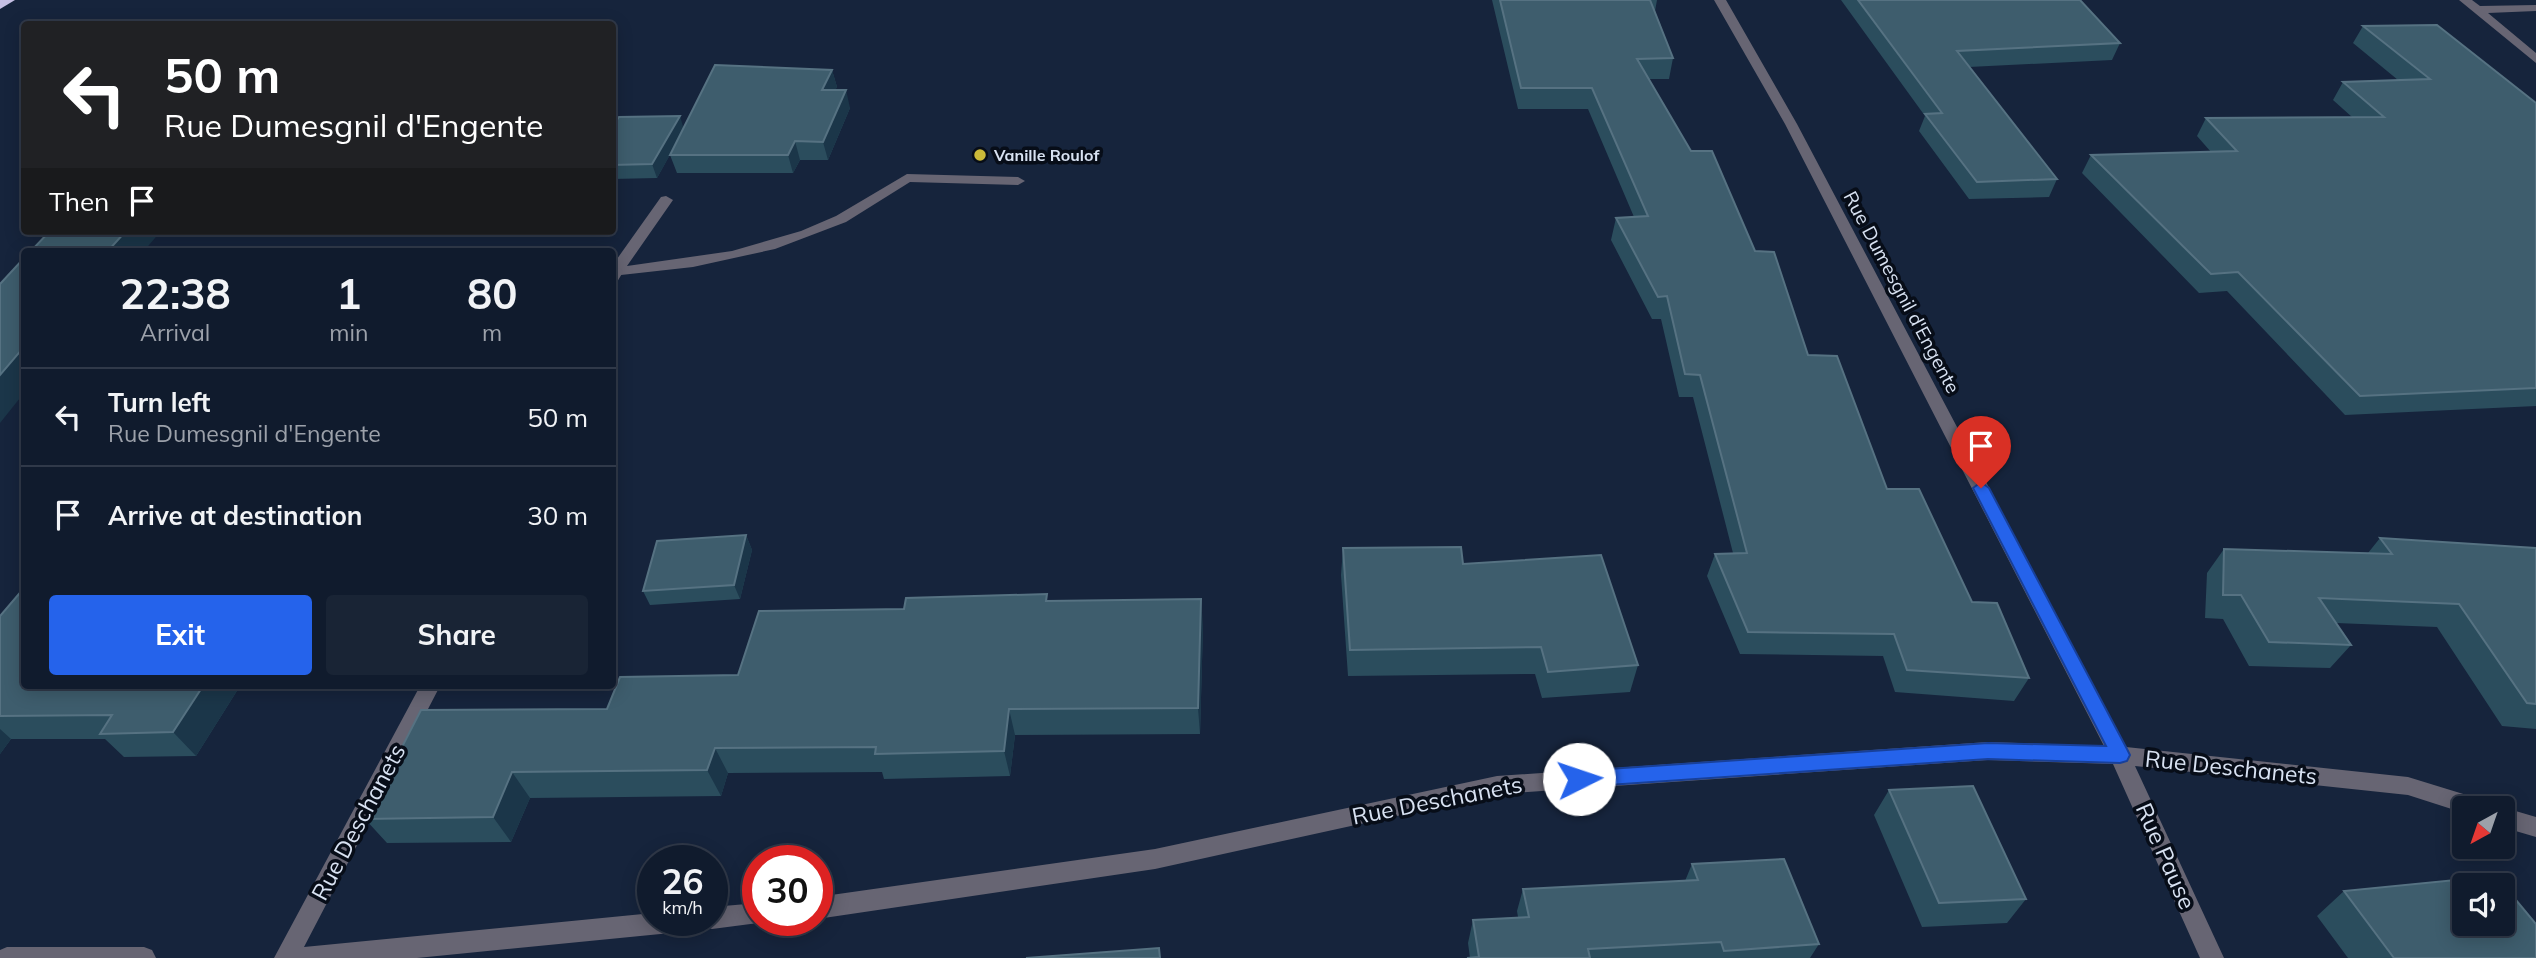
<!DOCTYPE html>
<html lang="en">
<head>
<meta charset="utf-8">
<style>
	:root { --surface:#101b2d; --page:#192435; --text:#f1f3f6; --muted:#9ca1aa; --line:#303949; --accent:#2563eb }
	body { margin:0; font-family:Mulish,sans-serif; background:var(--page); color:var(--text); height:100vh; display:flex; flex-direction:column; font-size:26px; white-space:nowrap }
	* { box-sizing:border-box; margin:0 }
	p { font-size:23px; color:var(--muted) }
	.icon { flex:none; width:38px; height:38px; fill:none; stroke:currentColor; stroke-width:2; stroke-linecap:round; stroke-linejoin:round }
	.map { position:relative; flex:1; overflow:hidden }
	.panel { position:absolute; left:21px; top:248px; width:595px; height:441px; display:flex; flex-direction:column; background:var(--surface); border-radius:7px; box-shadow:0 4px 18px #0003,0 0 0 2px var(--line) }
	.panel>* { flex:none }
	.banner { position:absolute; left:21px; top:21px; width:595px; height:214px; border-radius:7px; box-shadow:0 4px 18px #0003,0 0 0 2px var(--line); background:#202124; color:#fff; overflow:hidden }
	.needle { width:46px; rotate:220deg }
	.fabs { position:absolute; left:2452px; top:796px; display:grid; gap:14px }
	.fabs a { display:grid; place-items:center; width:63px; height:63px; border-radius:7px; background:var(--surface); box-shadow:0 4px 18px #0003,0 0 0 2px var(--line); font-size:35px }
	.speed { position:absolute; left:637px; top:845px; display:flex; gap:14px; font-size:35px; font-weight:700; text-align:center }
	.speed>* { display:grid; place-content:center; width:91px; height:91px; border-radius:50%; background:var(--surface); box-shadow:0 4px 18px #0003,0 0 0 2px var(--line); line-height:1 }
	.speed small { font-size:18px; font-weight:400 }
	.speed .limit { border:10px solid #d22; background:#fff; color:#111 }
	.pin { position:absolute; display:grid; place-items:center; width:60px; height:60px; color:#fff; margin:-72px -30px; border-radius:50% 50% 50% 0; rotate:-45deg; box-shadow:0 0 7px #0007 }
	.pin .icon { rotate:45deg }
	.me { position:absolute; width:77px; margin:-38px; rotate:86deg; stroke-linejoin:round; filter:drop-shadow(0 0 5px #0008) }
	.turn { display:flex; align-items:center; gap:24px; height:147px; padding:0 28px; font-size:32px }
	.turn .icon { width:91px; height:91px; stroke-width:2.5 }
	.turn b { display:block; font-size:49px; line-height:60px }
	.then { display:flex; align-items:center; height:66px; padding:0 28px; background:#0003; gap:14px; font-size:26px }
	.eta { display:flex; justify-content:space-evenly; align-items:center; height:119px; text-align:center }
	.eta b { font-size:42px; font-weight:700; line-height:49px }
	.primary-button { display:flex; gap:14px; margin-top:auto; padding:14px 28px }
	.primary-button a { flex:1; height:80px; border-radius:7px; background:var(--accent); color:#fff; font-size:28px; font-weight:700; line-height:80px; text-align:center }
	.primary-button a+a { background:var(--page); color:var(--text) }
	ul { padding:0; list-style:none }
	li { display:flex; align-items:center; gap:21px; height:98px; padding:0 28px; border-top:2px solid var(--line) }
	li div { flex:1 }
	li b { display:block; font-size:26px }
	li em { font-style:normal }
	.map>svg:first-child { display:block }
</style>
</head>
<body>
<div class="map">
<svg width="2536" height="958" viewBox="0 0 2536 958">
	<rect width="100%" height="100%" fill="#16243c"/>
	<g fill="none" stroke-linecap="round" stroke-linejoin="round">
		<path fill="#676573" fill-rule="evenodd" d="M 907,174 L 1018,177 L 1025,181 L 1018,185 L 910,182 L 846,222 L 775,249 L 693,267 L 612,276 L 612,266 L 661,197 L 666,196 L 673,200 L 627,266 L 732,251 L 801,231 L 836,216 Z"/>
		<path fill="#676573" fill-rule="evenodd" d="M 1714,0 L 1726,0 L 1797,124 L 2126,747 L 2408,777 L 2486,801 L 2489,808 L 2464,808 L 2464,813 L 2408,795 L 2135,766 L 2224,958 L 2200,958 L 2113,764 L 1988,760 L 1497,794 L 1155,869 L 817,919 L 817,897 L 1155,849 L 1497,776 L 1988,742 L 2104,746 L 1785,124 Z
			M 2459,0 L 2472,0 L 2480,6 L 2536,5 L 2536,11 L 2488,13 L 2536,53 L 2536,63 Z
			M 612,268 L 621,269 L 623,272 L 617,282 L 612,283 Z
			M 420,686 L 440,686 L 304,947 L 653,913 L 653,920 L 712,920 L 712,907 L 758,903 L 758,920 L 766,922 L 712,929 L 704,926 L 702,921 L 699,928 L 691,931 L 417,958 L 274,958 Z
			M 2502,807 L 2536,817 L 2536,837 L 2502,827 L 2502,808 L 2499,808 Z
			M 7,947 L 144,947 L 152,950 L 156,958 L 0,958 L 0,950 Z"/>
		<path fill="#c6c0e4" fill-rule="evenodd" d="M 0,0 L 15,0 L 0,9 Z"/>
	</g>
	<path fill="#2b4d5d" d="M 1492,0 L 1657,0 L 1655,11 L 1673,58 L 1669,79 L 1649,79 L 1691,151 L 1755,251 L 1808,355 L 1887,489 L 2029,678 L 2014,701 L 1895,692 L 1883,656 L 1740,654 L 1707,576 L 1715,554 L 1733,553 L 1693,397 L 1679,397 L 1661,319 L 1652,319 L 1611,240 L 1616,218 L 1634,217 L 1588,109 L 1518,109 Z
		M 1841,0 L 2080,0 L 2120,43 L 2112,60 L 1969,67 L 2057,179 L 2049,197 L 1969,199 L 1919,131 L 1925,116 Z
		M 2363,26 L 2536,103 L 2536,406 L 2345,415 L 2227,291 L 2199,293 L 2082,173 L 2091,155 L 2211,152 L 2197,136 L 2206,118 L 2352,117 L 2333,100 L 2343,82 L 2398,80 L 2353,43 Z
		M 832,70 L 837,87 L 835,90 L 850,108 L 828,160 L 800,160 L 793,173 L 677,173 L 670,155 L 673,149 L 657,178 L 612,179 L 612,127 L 684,128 Z
		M 746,535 L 752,550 L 740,599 L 650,605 L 643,591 Z
		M 2380,538 L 2536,548 L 2536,729 L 2502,726 L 2437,627 L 2336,623 L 2351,645 L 2330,668 L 2249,666 L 2223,619 L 2205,618 L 2207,573 L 2224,549 L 2368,553 Z
		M 1343,548 L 1463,564 L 1638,665 L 1630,692 L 1542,698 L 1535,674 L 1348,676 L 1341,575 Z
		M 1048,601 L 1203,626 L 1200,734 L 1015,735 L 1010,776 L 884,779 L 882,772 L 728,773 L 721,796 L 530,798 L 511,842 L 387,843 L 365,819 L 607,709 L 738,675 L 904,609 Z
		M 0,616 L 240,686 L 196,756 L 124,757 L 105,739 L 11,739 L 0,754 Z
		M 1889,790 L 2026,899 L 2007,923 L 1922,927 L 1874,815 Z
		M 1692,864 L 1819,944 L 1810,958 L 1468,958 L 1470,958 L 1468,943 L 1473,920 L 1518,917 L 1517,911 L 1523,889 L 1685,881 Z
		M 2344,891 L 2536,958 L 2348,958 L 2317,916 Z"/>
	<path fill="#1b3649" d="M 832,70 L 837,87 L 826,108 L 822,90 Z
		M 846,90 L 850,108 L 828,160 L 823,142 Z
		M 680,116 L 684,130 L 657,178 L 652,164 Z
		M 795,141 L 800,160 L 793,173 L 788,155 Z
		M 126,231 L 161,231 L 143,252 L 107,252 Z
		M 24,347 L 24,393 L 0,423 L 0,375 Z
		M 746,535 L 752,550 L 740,599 L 734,585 Z
		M 1201,599 L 1203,626 L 1200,734 L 1198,708 Z
		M 203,686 L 240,686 L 196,756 L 173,732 Z
		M 1009,709 L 1015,735 L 1010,776 L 1004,751 Z
		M 0,729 L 11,739 L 0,754 Z
		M 715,748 L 728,773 L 721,796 L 707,770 Z
		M 512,772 L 530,798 L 511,842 L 493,817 Z"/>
	<path fill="#3e5d6d" stroke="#567282" stroke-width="2" fill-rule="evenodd" d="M 1500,0 L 1650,0 L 1673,58 L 1637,59 L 1691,151 L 1712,151 L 1755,251 L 1774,252 L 1808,355 L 1837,356 L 1887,489 L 1919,489 L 1972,602 L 1997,603 L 2029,678 L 1907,670 L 1894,634 L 1748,632 L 1715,554 L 1747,553 L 1700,375 L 1685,374 L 1667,296 L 1658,297 L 1616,218 L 1648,216 L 1592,88 L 1521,88 Z
		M 1858,0 L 2080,0 L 2120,43 L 1957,51 L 2057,179 L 1977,182 L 1925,114 L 1942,113 Z
		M 2437,25 L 2536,103 L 2536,388 L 2360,396 L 2238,272 L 2211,274 L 2091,155 L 2237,151 L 2206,118 L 2384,117 L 2343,82 L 2430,79 L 2363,26 Z
		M 715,65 L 832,70 L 822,90 L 846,90 L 823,142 L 795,141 L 788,155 L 670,155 Z
		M 680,116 L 652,164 L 612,165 L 612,127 L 619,117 Z
		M 50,231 L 126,231 L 107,252 L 30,252 Z
		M 24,258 L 24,347 L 0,375 L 0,284 Z
		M 746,535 L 734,585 L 643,591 L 657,541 Z
		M 2380,538 L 2536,548 L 2536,704 L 2527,703 L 2459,604 L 2319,598 L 2351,645 L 2269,642 L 2241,595 L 2223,595 L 2224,549 L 2392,554 Z
		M 1461,547 L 1463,564 L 1601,555 L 1638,665 L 1548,672 L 1541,647 L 1350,650 L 1343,548 Z
		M 24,588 L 24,686 L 203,686 L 173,732 L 100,734 L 112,715 L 0,716 L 0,616 Z
		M 1047,594 L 1046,601 L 1201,599 L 1198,708 L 1009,709 L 1004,751 L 875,754 L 876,747 L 715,748 L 707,770 L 512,772 L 493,817 L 365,819 L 421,710 L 607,709 L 620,677 L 738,675 L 759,611 L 904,609 L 906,598 Z
		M 1973,786 L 2026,899 L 1939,903 L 1889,790 Z
		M 1784,859 L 1819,944 L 1724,951 L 1721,942 L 1588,949 L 1590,958 L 1467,958 L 1479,957 L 1473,920 L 1529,917 L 1523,889 L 1698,880 L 1692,864 Z
		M 2496,876 L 2536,924 L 2536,958 L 2394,958 L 2344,891 ZM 2464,886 L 2502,886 L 2502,924 L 2464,924 Z
		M 1159,948 L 1160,958 L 1026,958 Z"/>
	<path fill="#2563eb" stroke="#184099" stroke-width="2" d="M 1981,482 L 1989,488 L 2127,749 L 2130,755 L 2127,761 L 2120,763 L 1988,759 L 1579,787 L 1572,785 L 1569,779 L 1572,773 L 1579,771 L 1988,743 L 2106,746 L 1973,488 Z"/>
	<circle fill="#cbba39" stroke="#070d18" stroke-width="2.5" cx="980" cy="155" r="7"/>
	<g text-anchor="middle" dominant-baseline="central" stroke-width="7" stroke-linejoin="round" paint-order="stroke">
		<g font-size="16" font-weight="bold" fill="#d8e2f2" stroke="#070d18" text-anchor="start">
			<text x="994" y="155">Vanille Roulof</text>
		</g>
		<g font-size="19" fill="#d8e2f2" stroke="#070d18">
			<text transform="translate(1902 292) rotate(62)">Rue Dumesgnil d'Engente</text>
		</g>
		<g font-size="23" fill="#d8e2f2" stroke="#070d18">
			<text transform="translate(2231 767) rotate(6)">Rue Deschanets</text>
			<text transform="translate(1437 800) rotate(-11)">Rue Deschanets</text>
			<text transform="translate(358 822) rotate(-62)">Rue Deschanets</text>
			<text transform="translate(2166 856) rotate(66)">Rue Pause</text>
		</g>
	</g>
</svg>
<div class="fabs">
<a><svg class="needle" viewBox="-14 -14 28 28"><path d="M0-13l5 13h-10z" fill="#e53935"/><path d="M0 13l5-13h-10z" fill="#9ca1aa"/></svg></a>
<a><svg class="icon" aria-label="sound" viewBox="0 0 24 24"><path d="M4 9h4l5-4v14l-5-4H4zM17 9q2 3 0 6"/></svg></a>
</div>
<div class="speed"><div>26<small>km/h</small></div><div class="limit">30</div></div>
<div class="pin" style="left:1981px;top:488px;background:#d93025"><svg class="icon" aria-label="arrive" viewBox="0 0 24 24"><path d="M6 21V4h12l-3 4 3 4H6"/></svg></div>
<svg class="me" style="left:1579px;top:779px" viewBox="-20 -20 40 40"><circle r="19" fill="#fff"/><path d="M0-13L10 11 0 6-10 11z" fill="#2563eb"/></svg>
<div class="banner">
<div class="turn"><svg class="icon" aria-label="left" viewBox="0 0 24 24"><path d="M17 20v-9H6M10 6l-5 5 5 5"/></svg><div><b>50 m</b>Rue Dumesgnil d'Engente</div></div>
<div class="then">Then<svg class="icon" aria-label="arrive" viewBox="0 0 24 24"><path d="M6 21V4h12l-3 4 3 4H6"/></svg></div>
</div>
<section class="panel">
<div class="eta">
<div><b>22:38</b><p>Arrival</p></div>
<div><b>1</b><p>min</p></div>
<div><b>80</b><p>m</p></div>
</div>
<ul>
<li><svg class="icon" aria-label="left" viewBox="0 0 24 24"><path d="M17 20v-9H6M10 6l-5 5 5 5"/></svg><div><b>Turn left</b><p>Rue Dumesgnil d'Engente</p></div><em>50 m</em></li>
<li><svg class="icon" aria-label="arrive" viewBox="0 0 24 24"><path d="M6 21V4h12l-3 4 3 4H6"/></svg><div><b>Arrive at destination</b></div><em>30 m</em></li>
</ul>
<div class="primary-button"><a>Exit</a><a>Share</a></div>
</section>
</div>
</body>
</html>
